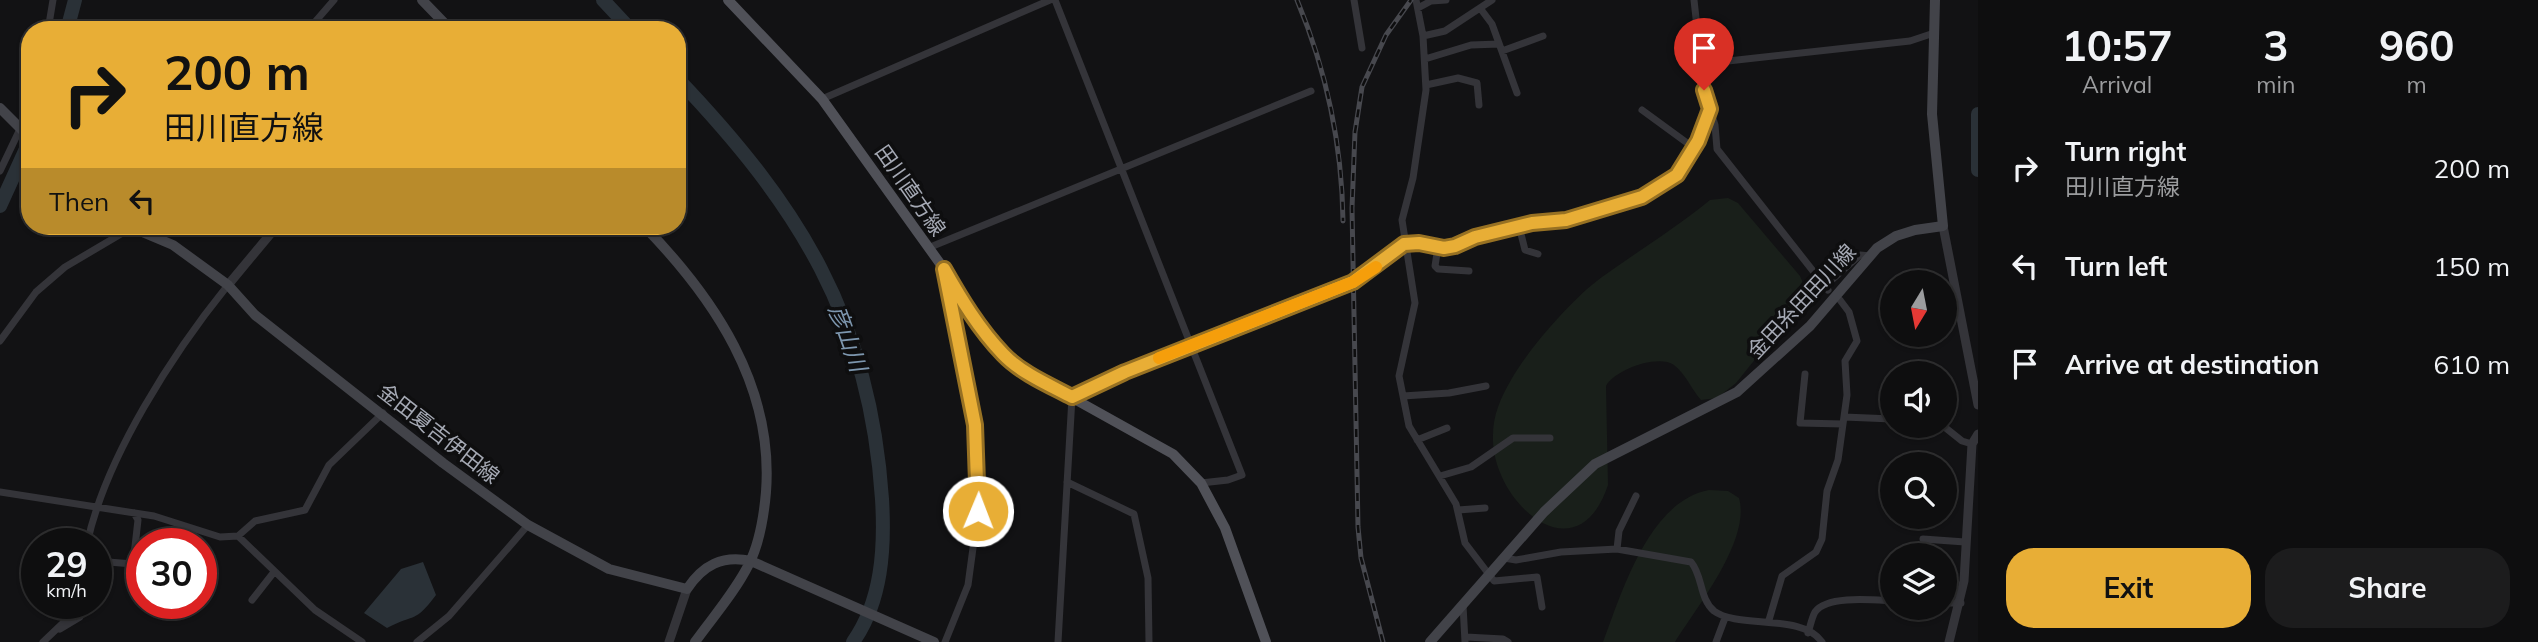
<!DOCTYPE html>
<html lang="en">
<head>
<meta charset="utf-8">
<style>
	:root { --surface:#0e0e0f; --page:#1c1c1d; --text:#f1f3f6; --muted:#9b9c9e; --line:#2e2e2f; --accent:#e8ae36 }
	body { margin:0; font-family:Mulish,"Noto Sans JP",sans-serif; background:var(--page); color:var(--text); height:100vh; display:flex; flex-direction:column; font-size:26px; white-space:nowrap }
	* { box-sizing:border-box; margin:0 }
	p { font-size:23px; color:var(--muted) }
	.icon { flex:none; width:38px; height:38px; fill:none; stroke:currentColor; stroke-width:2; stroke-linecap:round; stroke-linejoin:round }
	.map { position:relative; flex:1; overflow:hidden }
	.drawer { display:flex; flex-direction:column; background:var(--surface); width:560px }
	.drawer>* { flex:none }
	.hud { position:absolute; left:21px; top:21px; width:665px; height:214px; border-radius:28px; box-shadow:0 2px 5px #0004,0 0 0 2px var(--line); background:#e8ae36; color:#111; overflow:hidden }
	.needle { width:46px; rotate:190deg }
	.tools { position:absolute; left:1880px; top:270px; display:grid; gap:14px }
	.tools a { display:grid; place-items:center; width:77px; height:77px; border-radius:50%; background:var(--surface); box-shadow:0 2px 5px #0004,0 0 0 2px var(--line); font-size:35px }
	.speed { position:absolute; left:21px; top:528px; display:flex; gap:14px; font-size:35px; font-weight:700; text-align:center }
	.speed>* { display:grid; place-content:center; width:91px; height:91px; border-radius:50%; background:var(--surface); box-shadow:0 2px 5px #0004,0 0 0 2px var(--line); line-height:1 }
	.speed small { font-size:18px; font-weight:400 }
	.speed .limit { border:10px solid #d22; background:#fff; color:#111 }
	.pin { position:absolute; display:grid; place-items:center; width:60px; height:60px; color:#fff; margin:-72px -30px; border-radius:50% 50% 50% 0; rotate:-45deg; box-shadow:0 0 7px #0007 }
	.pin .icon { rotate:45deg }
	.me { position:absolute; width:77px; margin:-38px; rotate:1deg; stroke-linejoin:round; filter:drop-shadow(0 0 5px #0008) }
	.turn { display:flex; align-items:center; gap:24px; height:147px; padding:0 28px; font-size:32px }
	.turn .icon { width:91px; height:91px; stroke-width:2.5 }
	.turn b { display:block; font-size:49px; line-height:60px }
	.then { display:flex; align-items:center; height:66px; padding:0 28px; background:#0003; gap:14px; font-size:26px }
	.eta { display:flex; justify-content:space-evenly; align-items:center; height:119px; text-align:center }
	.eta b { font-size:42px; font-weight:700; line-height:49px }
	.cta { display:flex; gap:14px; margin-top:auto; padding:14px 28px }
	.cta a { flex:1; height:80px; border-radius:28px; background:var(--accent); color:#111; font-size:28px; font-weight:700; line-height:80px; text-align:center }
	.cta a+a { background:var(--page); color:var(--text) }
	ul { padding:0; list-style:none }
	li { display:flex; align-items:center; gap:21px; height:98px; padding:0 28px }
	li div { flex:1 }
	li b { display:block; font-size:26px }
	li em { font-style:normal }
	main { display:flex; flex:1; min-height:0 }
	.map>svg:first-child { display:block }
</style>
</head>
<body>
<main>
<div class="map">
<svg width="1978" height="642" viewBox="0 0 1978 642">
	<rect width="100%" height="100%" fill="#121214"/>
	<path fill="#191f1a" d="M 1728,198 L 1738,203 L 1800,276 L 1803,283 L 1799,305 L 1736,383 L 1717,398 L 1701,400 C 1692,390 1685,373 1674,365 C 1657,354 1615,370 1606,386 L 1608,485 C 1577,579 1490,501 1493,435 C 1493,415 1501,397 1511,380 C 1529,348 1573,298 1602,277 C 1638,251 1676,228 1710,200 Z
		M 1709,490 L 1728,491 L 1739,498 C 1751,540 1697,607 1675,642 L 1603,642 C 1622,592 1649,501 1709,490 Z"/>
	<path fill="#2a3137" d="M 423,562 L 436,595 C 414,624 416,613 387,628 L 364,613 L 401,569 Z"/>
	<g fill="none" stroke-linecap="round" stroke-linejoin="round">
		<path stroke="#2a3137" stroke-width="14" d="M 603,0 L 631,30
			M 67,30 L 75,0
			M 677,78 C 799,206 870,318 882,499 C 885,548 882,601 853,642
			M 1978,114 L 1978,170
			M 0,206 L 30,140"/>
		<path stroke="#343439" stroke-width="7" d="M 1055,0 L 1242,475 L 1228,480 L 1201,483
			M 1354,0 L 1362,48
			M 1416,0 L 1423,36 L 1426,90 L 1413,178 L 1402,220 L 1415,303 L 1399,376 L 1409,426 L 1456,504 L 1465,543 L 1494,581 L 1537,577 L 1542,607
			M 1694,0 L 1704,90 L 1715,125 L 1717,149 L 1828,290
			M 1418,8 L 1431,1 L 1446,0
			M 1480,8 L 1492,24 L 1517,93
			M 48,30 L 53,0
			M 308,30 L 334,0
			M 1423,36 L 1445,31 L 1492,0
			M 1502,51 L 1543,36
			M 1425,59 L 1471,45 L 1499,44
			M 1701,64 L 1910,41 L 1934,33
			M 1426,85 L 1458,78 L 1477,83 L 1479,105
			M 822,99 L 1050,0
			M 1642,110 L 1694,148
			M 0,171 L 30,108
			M 1519,226 L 1525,250 L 1538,254
			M 1438,247 L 1435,266 L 1438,269 L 1469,271
			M 928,248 L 1311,91
			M 944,274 L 964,360 L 978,453 L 978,511 L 968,585 L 945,642
			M 1825,286 L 1860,255 L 1871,256
			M 0,341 L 36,292 L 65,267 L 131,228
			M 1805,374 L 1800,423 L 1843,424
			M 1403,396 L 1449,393 L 1486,386
			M 1844,417 L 1892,419
			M 1942,425 L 1962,441 L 1972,444
			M 1417,440 L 1447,428
			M 1440,476 L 1471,467 L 1513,438 L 1550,438
			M 1067,482 L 1134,514 L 1148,578 L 1149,642
			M 0,492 L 154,516 L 220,537 L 238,536 L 315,610 L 362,642
			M 1458,510 L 1485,508
			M 238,536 L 255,521 L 305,510 L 329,465 L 383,413
			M 1923,539 L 1965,542
			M 87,544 C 105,458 173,353 228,285
			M 1617,549 L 1619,531 L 1636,496
			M 1504,558 L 1516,560 L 1561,552 L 1617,549 L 1691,562 C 1703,576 1699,598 1714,611 C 1738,629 1802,613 1822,642
			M 96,561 L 133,564 L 138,520 L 134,513
			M 252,600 L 274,572
			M 1944,603 L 1961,603
			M 1463,605 L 1465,642
			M 1769,620 L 1782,576 L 1816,552 L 1822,539 L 1827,491 L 1838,460 L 1847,395 L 1845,361 L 1857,341 L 1849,312 L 1840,300
			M 60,629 L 80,617 L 86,604
			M 1808,633 C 1810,627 1812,617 1815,612 C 1827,595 1874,600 1892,601
			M 1466,637 L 1503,639 L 1508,642
			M 43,642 L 64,622 L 74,604
			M 417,642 L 449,616 L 528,525
			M 1058,642 L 1072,397 L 1081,391 L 1353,282 L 1404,244 L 1444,248 L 1455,246 L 1475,237 L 1532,223 L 1566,221 L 1642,197 L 1677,175 L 1698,141 L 1710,109
			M 1716,642 L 1725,618"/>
		<path stroke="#343439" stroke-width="9" d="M 1943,226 L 1978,405
			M 228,285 L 277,226
			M 669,642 L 687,589
			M 1949,642 L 1964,581 L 1972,444 L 1978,434"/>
		<path stroke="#424349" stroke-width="10" d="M 422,0 L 451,30
			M 0,108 L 30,138
			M 128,226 L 173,245 L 228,285 L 255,315 L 443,463 L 528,525 L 609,569 L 687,589 C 703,565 722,555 751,561 L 934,642
			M 644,226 C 714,298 774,386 766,492 C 764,515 760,542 749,564 C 735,592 713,617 695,642
			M 1430,642 L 1544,512 L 1595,464 L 1737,392 L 1810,326 L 1877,248 L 1896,236 L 1915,230 L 1943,226 L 1932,114 L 1935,0"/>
		<path stroke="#505158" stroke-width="10" d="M 728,0 L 822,99 L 944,269 L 968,310 L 1004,355 L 1042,381 L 1173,454 L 1201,483 L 1225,528 L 1266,642"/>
		<g stroke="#47484e" stroke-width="5">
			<path id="rail" d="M 1297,0 C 1327,72 1342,143 1343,221
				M 1383,642 L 1361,558 L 1358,527 L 1352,208 L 1355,132 L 1362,87 L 1386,35 L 1411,0"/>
		</g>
		<use href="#rail" stroke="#0e0e0f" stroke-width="2.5" stroke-dasharray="8" stroke-linecap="butt"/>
	</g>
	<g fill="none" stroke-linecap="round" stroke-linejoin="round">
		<g stroke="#977123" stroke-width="18">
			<path id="route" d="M 978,511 L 975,425 L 944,269 C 961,299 979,329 1003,354 C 1021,373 1049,385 1072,397 L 1125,372 L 1353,282 L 1404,244 L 1419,243 L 1444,248 L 1455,246 L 1475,237 L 1532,223 L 1566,220 L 1642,197 L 1677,175 L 1698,141 L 1710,109 L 1704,90"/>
		</g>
		<use href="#route" stroke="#e8ae36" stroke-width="12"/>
		<path stroke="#f59e0b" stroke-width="12" d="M 1159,358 L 1353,282 L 1376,267"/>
	</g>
	<g text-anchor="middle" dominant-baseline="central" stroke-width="7" stroke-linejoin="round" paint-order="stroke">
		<g font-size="21" fill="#a5a9b4" stroke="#0e0e0f">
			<text transform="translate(911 190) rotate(55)">田川直方線</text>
			<text transform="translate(1801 301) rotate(-47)">金田糸田田川線</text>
			<text transform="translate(439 433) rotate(38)">金田夏吉伊田線</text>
		</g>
		<g font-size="23" font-style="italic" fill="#7d96ae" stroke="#0e0e0f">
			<text transform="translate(848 338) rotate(70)">彦山川</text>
		</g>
	</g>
</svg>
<div class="tools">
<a><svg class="needle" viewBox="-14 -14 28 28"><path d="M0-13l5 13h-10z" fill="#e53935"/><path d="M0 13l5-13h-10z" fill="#9b9c9e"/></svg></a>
<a><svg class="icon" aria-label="sound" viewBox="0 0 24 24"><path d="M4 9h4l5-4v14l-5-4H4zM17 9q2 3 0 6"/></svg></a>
<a><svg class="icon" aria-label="search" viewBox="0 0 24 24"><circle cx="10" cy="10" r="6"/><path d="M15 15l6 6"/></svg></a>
<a><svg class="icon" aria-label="layers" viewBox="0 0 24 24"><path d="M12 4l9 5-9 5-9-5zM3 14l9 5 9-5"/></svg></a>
</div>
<div class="speed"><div>29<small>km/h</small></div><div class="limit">30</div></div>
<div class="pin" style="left:1704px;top:90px;background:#d93025"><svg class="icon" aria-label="arrive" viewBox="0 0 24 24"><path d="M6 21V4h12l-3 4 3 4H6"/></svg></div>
<svg class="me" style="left:978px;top:511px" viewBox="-20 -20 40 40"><circle r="17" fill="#e8ae36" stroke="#fff" stroke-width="3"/><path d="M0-11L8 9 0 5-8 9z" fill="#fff"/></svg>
<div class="hud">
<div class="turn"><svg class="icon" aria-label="right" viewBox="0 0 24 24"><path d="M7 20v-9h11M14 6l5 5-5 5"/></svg><div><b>200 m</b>田川直方線</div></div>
<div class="then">Then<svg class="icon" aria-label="left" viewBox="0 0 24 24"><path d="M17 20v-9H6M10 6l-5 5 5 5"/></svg></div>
</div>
</div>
<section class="drawer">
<div class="eta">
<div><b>10:57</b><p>Arrival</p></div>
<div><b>3</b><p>min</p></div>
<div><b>960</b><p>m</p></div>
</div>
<ul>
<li><svg class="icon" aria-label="right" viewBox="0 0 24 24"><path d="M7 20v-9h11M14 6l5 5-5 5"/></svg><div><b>Turn right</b><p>田川直方線</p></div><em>200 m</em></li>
<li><svg class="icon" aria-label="left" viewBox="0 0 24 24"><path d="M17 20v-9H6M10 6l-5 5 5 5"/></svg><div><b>Turn left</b></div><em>150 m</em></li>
<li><svg class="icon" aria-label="arrive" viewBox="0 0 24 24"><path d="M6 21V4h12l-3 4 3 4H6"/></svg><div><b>Arrive at destination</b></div><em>610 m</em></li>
</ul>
<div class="cta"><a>Exit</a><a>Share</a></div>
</section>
</main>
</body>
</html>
